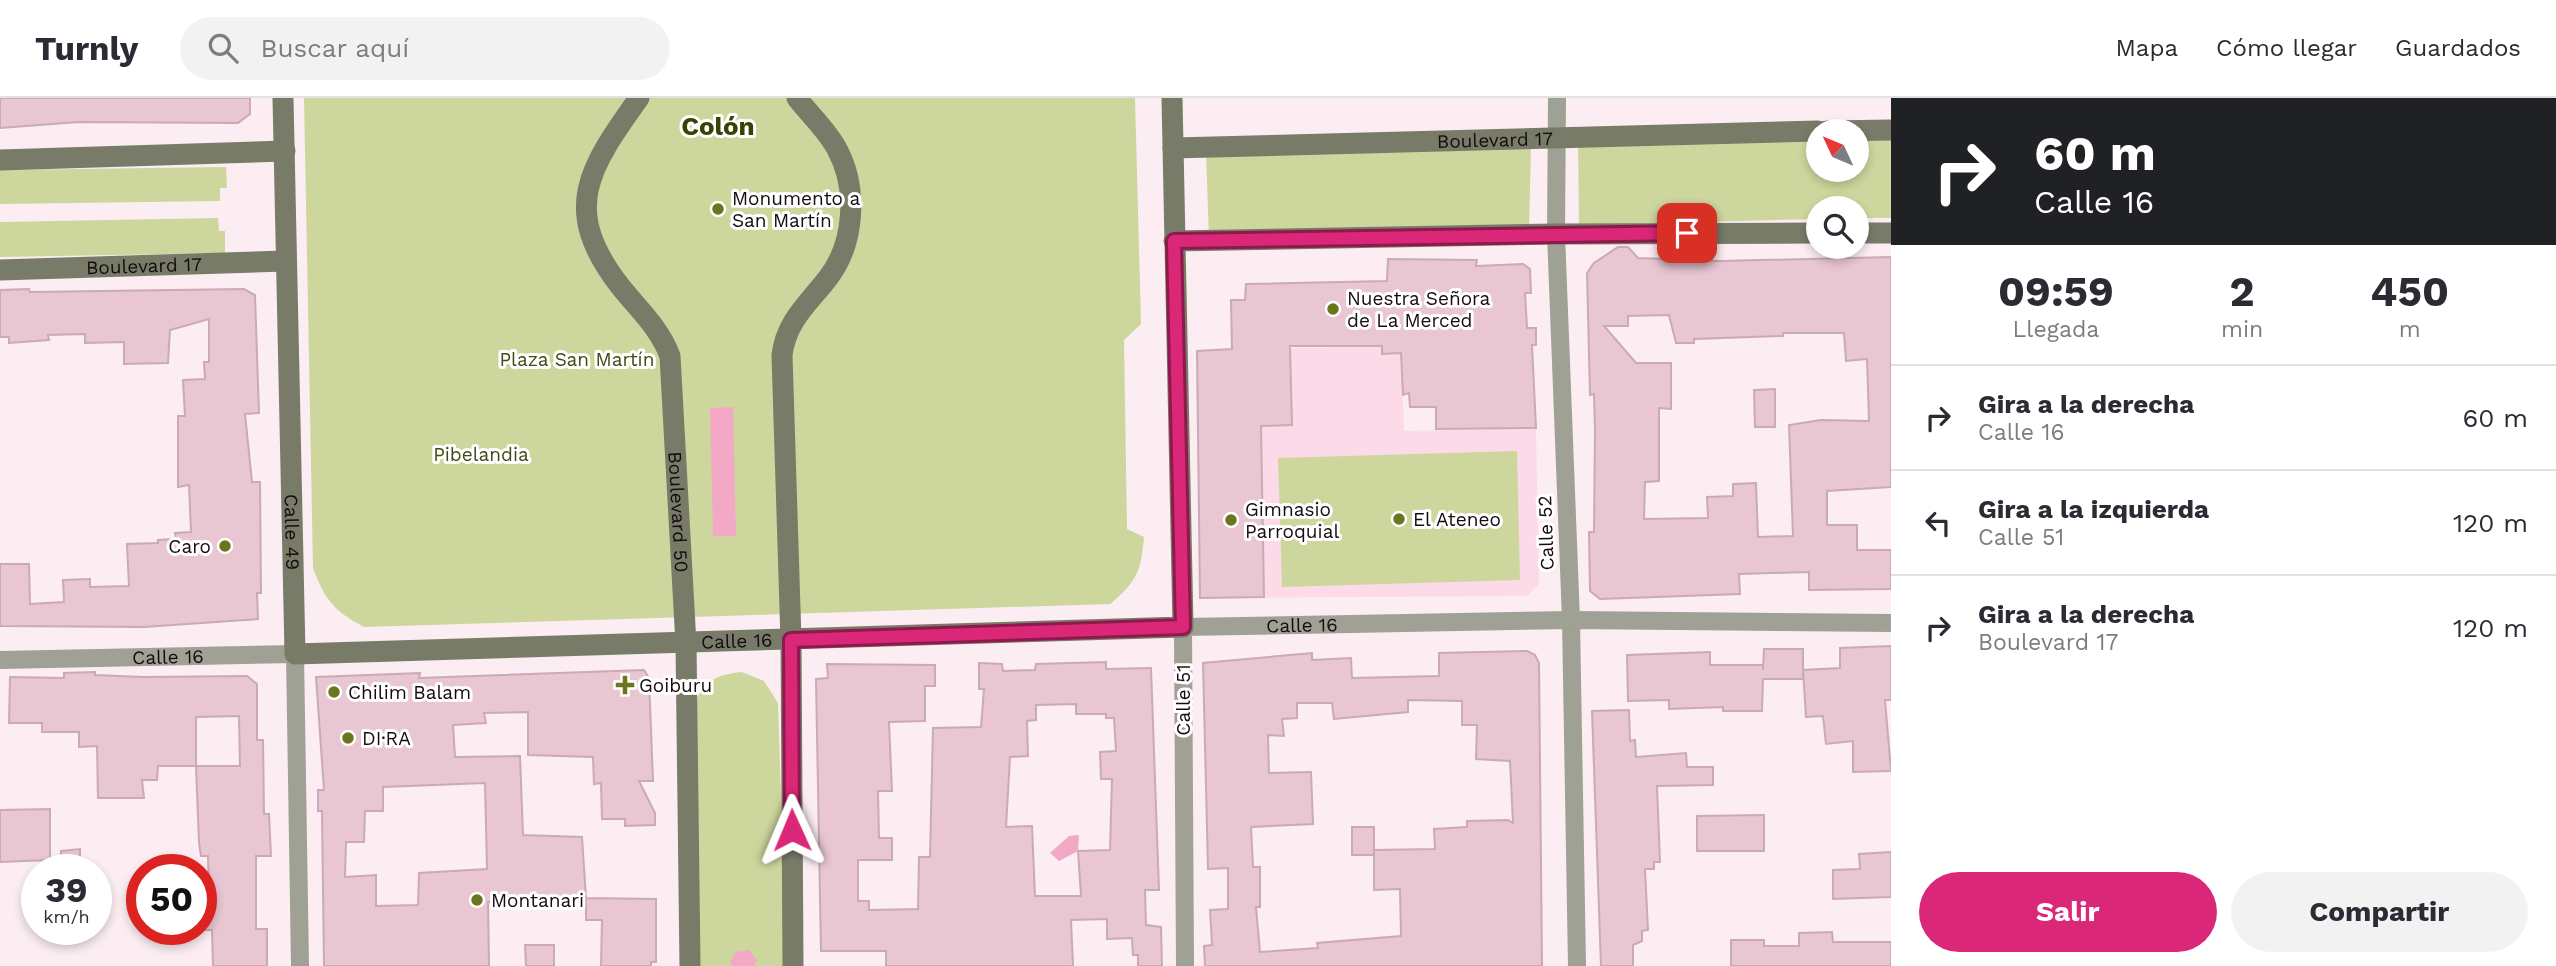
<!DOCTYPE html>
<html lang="es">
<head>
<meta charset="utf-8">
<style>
	:root { --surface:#fff; --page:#f2f2f3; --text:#2b2b33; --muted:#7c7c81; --line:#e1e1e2; --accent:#db2777 }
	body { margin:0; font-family:"Work Sans",sans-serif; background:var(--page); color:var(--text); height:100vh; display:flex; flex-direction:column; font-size:26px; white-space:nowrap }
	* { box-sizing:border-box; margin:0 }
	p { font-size:23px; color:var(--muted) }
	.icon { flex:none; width:38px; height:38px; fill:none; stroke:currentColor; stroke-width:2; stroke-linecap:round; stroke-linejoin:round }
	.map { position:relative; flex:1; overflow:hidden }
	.sheet { display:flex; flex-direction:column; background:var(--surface); width:665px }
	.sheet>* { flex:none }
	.top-card { background:#202124; color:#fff; overflow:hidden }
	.needle { width:46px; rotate:314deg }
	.fabs { position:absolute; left:1806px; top:21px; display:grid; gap:14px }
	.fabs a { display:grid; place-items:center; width:63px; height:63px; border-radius:50%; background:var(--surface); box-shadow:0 4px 10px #0003; font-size:35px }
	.speed { position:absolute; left:21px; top:756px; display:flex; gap:14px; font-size:35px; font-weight:700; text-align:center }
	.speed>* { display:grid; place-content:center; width:91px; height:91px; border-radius:50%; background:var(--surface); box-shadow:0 4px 10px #0003; line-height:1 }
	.speed small { font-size:18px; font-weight:400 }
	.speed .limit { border:10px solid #d22; background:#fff; color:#111 }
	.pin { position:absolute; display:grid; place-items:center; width:60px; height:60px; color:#fff; margin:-30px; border-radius:14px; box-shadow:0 4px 10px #0006 }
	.me { position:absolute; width:77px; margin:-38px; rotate:359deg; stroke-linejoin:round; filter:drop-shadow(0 0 5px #0008) }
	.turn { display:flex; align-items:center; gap:24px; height:147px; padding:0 28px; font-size:32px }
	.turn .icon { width:91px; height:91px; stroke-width:2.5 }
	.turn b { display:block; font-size:49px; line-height:60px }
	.eta { display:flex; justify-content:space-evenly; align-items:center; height:119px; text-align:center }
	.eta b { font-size:42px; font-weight:700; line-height:49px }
	.primary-button { display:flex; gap:14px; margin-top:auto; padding:14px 28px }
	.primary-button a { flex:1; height:80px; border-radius:42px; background:var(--accent); color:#fff; font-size:28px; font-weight:700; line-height:80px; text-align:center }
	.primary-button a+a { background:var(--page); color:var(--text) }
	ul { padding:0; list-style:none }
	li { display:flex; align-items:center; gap:21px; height:105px; padding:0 28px; border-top:2px solid var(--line) }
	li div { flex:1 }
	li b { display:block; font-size:26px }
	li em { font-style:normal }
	header { display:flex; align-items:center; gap:42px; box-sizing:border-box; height:98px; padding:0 35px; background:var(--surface); border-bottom:2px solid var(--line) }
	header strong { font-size:33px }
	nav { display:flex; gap:38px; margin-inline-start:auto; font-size:24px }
	.search { width:490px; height:63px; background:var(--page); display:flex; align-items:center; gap:18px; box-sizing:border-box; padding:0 24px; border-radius:38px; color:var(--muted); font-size:26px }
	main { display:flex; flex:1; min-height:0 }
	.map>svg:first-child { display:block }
</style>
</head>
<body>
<header>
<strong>Turnly</strong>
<div class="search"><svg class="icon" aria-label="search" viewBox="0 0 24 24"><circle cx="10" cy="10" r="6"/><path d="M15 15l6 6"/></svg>Buscar aquí</div>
<nav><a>Mapa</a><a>Cómo llegar</a><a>Guardados</a></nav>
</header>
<main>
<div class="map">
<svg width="1891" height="868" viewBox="0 0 1891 868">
	<rect width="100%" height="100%" fill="#fcedf2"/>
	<path fill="#fddae7" d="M 1382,248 L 1382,256 L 1401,255 L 1404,333 L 1536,330 L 1539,486 L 1527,498 L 1200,500 L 1197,253 Z"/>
	<path fill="#cdd69d" d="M 304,0 L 1135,0 L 1141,226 L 1124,242 L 1127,431 L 1144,439 C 1141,473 1137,484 1110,506 L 364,529 C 334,513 325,502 313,470 Z
		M 1891,40 L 1891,120 L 1857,120 L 1857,110 L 1818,110 L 1818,121 L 1579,127 L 1578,44 L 1818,41 L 1818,72 L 1857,72 L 1857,41 Z
		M 1531,49 L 1529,130 L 1209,140 L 1206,55 Z
		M 226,69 L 227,90 L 220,90 L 220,103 L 0,106 L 0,72 Z
		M 218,120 L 219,133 L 225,133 L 225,155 L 0,159 L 0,124 Z
		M 1517,353 L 1520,482 L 1282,489 L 1278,360 Z
		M 742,574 L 764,583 L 778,605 L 786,855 L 784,868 L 699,868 L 695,604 C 706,582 718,576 742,574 Z"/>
	<path fill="#f3a9c6" d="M 733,309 L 736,438 L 713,438 L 710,310 Z
		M 1079,737 L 1078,753 L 1059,763 L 1050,755 L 1069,738 Z
		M 749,852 L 757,862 L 754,868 L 732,868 L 730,864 L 736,854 Z"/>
	<path fill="#e8c6d2" stroke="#cba9b5" stroke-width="2" fill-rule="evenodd" d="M 0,0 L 250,0 L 250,16 L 238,25 L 79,24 L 0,30 Z
		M 1618,149 L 1628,149 L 1638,160 L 1721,163 L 1891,159 L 1891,389 L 1827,393 L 1827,427 L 1857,427 L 1857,452 L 1891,452 L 1891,491 L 1809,492 L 1809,474 L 1739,476 L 1740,496 L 1600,501 L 1590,493 L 1589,434 L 1594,434 L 1595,332 L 1594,296 L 1590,297 L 1587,175 L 1594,165 ZM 1669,217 L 1676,245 L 1694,245 L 1694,241 L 1783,238 L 1783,235 L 1844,235 L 1846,263 L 1867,261 L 1869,323 L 1821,322 L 1789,327 L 1793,438 L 1758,439 L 1756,385 L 1733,386 L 1733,398 L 1707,399 L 1708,420 L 1644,421 L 1645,384 L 1659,383 L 1659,310 L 1671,311 L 1671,265 L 1636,265 L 1604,228 L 1628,228 L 1628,218 Z
		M 1388,161 L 1477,162 L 1476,168 L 1523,166 L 1530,171 L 1531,195 L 1525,195 L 1527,230 L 1536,230 L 1536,247 L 1532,247 L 1536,330 L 1436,331 L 1436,309 L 1410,309 L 1409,295 L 1403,297 L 1401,255 L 1382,256 L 1382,248 L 1290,248 L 1292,327 L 1261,328 L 1264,499 L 1200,500 L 1197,253 L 1232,251 L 1231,202 L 1245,202 L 1246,186 L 1387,183 Z
		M 29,191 L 30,194 L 244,191 L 255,197 L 259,315 L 245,316 L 252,384 L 260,384 L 261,495 L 257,495 L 258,521 L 144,529 L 0,528 L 0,466 L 29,466 L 30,506 L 64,504 L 63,482 L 90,481 L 90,489 L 129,488 L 127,446 L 158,445 L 158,442 L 176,441 L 175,435 L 191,434 L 189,387 L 178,389 L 178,318 L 185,318 L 183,282 L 205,281 L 204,264 L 209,264 L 209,221 L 170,232 L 168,265 L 124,266 L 124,244 L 85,245 L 85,236 L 48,237 L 49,242 L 9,245 L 9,239 L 0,239 L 0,192 Z
		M 1775,291 L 1775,329 L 1755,329 L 1754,292 Z
		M 1891,548 L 1891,602 L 1885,602 L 1891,673 L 1853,674 L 1853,643 L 1826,646 L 1823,618 L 1806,619 L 1803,572 L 1840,570 L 1840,550 Z
		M 1764,551 L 1803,551 L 1803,581 L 1763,581 L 1762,613 L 1723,613 L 1723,609 L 1669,611 L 1669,602 L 1628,603 L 1627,557 L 1710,554 L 1710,567 L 1763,567 L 1763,572 Z
		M 1527,553 L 1535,557 L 1539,565 L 1542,868 L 1205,868 L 1204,848 L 1212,847 L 1210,812 L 1228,811 L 1228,770 L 1208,771 L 1203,565 L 1312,555 L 1312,562 L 1351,560 L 1352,580 L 1439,578 L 1439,555 ZM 1408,602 L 1462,603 L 1462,627 L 1477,627 L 1476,661 L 1510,663 L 1513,725 L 1508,722 L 1467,723 L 1467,729 L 1434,731 L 1435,751 L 1374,752 L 1374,792 L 1400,791 L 1401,838 L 1317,845 L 1318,850 L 1260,854 L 1256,809 L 1260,809 L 1260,769 L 1253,769 L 1251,729 L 1313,726 L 1311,674 L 1269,675 L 1268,637 L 1284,638 L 1282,621 L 1297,620 L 1297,605 L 1332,605 L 1334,621 L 1408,614 Z
		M 1106,564 L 1106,571 L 1151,570 L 1159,792 L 1145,792 L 1146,827 L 1161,829 L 1162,868 L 1138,868 L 1138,857 L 1133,857 L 1132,840 L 1107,841 L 1107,821 L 1071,822 L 1073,868 L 886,868 L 886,853 L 821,853 L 816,581 L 828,580 L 827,566 L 935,567 L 935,588 L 925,588 L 925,623 L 889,624 L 892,693 L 878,693 L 879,740 L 892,740 L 892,762 L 858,762 L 858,803 L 869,803 L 869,812 L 918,811 L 919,759 L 930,759 L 933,630 L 981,629 L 984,591 L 979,591 L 979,565 L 1002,566 L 1003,573 L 1035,572 L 1036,566 ZM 1076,606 L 1076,616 L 1106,616 L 1106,620 L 1114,620 L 1116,653 L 1100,654 L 1101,681 L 1112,681 L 1110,752 L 1078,753 L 1081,798 L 1035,798 L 1032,728 L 1006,729 L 1010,659 L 1028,658 L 1027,623 L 1036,622 L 1036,607 Z
		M 644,572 L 649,580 L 653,683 L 639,683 L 655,715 L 655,727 L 625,728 L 625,721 L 602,721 L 601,685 L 594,686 L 593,659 L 528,657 L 528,614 L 484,615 L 486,625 L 453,627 L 455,659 L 520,658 L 523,737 L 582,739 L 586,800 L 488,804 L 489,868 L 324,868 L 322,713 L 318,713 L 318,692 L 324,692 L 316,579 L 420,575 L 419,580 ZM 485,685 L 487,771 L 419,775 L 418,807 L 376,808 L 376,777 L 345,779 L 346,744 L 364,744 L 365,713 L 383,713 L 383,689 Z
		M 95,574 L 95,577 L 143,579 L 247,578 L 257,586 L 257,642 L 263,642 L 264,716 L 269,716 L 271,758 L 256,758 L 256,831 L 267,831 L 267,868 L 213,868 L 212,832 L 201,832 L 201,796 L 209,796 L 208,758 L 201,758 L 199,745 L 196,668 L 158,668 L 157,682 L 142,682 L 144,700 L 98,700 L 97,648 L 79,649 L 79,634 L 42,634 L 42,625 L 9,625 L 10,579 L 64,580 L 64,575 ZM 239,618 L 240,668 L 196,668 L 196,619 Z
		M 1629,612 L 1630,643 L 1635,642 L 1636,659 L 1686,655 L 1687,669 L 1713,669 L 1713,687 L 1657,688 L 1660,764 L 1654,764 L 1654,771 L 1645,771 L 1648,832 L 1642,833 L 1642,843 L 1633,847 L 1633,868 L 1601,868 L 1592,613 Z
		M 50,711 L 50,762 L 0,764 L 0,712 Z
		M 1764,717 L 1764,753 L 1697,753 L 1697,718 Z
		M 1352,729 L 1374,729 L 1374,757 L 1352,757 Z
		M 80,751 L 80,772 L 61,772 L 61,753 Z
		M 1891,754 L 1891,799 L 1833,801 L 1833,772 L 1860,771 L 1859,756 Z
		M 586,800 L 656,801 L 656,864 L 651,864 L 651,868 L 601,868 L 602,822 L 586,822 Z
		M 1832,834 L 1833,844 L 1891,844 L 1891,868 L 1731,868 L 1731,842 L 1764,842 L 1764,848 L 1799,848 L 1799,835 Z
		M 525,847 L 554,847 L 554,868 L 526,868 Z"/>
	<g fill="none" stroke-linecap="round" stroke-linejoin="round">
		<g stroke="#9fa194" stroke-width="18">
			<path d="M 1557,0 L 1556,136 L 1571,522 L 1577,868"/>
			<path id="s1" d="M 0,562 L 295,556 L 300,868"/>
			<path id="s2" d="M 1185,868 L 1183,529 L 1571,522 L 1891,525"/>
		</g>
		<g stroke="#777b68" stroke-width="21">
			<path id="s3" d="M 283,0 L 295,556 L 1183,529 L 1172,0"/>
			<path id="s4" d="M 639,0 C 589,70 560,111 620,188 C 639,212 659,229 670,258 L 686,546 L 690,868"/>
			<path d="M 1827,33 L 1891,32"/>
			<path id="s5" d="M 1173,50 L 1818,33"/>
			<path d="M 0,62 L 285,53"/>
			<path d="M 1857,135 L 1891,135"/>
			<path d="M 1174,143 L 1556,136 L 1818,135"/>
			<path id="s6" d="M 0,172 L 285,163"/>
			<path d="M 793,868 L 791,542 L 782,257 C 786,223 808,206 828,180 C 855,145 858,90 837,51 C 827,32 811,18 797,0"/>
		</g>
	</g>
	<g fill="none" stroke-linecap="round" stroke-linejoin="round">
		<g stroke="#8e194d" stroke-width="18">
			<path id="route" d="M 792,732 L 791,542 L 1183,529 L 1174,143 L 1687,135"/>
		</g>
		<use href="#route" stroke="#db2777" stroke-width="12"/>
	</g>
	<g fill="#6b741e" stroke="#fff" stroke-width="2.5">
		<circle cx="718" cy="111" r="7"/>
		<circle cx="1333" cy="211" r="7"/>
		<circle cx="1399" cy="421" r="7"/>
		<circle cx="1231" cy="422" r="7"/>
		<circle cx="225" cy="448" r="7"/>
		<path d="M621.5 576.5h7v7h7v7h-7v7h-7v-7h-7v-7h7z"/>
		<circle cx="334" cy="594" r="7"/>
		<circle cx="348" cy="640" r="7"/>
		<circle cx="477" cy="802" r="7"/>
	</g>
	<g text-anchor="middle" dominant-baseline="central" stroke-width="6" stroke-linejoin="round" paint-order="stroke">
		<g font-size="19" fill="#160b0f" stroke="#fff">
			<text stroke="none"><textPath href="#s5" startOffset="322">Boulevard 17</textPath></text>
			<text stroke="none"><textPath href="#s6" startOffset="144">Boulevard 17</textPath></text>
			<text stroke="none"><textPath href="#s4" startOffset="453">Boulevard 50</textPath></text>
			<text stroke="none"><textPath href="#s3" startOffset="434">Calle 49</textPath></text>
			<text transform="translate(1546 435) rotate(-92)">Calle 52</text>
			<text stroke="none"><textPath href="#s2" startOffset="458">Calle 16</textPath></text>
			<text stroke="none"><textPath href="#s3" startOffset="998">Calle 16</textPath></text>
			<text stroke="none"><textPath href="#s1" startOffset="168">Calle 16</textPath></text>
			<text transform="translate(1183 602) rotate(-90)">Calle 51</text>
		</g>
		<g font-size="19" fill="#160b0f" stroke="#fff" text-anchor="start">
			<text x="732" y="100">Monumento a<tspan x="732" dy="22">San Martín</tspan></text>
			<text x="1347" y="200">Nuestra Señora<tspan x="1347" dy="22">de La Merced</tspan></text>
			<text x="1245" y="411">Gimnasio<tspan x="1245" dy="22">Parroquial</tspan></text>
			<text x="1413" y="421">El Ateneo</text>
			<text x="211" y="448" text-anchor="end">Caro</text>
			<text x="639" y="587">Goiburu</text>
			<text x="348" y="594">Chilim Balam</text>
			<text x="362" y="640">DI·RA</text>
			<text x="491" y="802">Montanari</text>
		</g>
		<g font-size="19" fill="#444a16" stroke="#fff">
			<text x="577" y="261">Plaza San Martín</text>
			<text x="481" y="356">Pibelandia</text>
		</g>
		<g font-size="26" font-weight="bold" fill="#3b4102" stroke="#fff">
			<text x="718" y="28">Colón</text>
		</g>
	</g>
</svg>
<div class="fabs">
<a><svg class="needle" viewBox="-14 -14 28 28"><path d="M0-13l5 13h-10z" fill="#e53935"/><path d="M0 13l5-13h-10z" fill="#7c7c81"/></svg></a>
<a><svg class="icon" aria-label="search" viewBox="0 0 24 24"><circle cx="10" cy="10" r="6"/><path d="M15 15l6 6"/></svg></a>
</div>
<div class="speed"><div>39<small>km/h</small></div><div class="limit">50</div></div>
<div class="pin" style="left:1687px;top:135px;background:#d93025"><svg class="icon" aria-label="arrive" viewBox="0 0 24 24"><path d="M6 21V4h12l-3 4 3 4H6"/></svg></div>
<svg class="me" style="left:792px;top:732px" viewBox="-20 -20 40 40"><path d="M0-17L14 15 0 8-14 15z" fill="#db2777" stroke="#fff" stroke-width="4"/></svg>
</div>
<section class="sheet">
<div class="top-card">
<div class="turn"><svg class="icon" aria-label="right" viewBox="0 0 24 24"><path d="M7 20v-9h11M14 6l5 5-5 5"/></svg><div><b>60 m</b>Calle 16</div></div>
</div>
<div class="eta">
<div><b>09:59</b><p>Llegada</p></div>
<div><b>2</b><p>min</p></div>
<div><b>450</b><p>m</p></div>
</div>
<ul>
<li><svg class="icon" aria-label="right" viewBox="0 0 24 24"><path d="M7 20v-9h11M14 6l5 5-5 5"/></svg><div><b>Gira a la derecha</b><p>Calle 16</p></div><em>60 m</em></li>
<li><svg class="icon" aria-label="left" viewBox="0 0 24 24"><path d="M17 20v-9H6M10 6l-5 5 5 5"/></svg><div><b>Gira a la izquierda</b><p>Calle 51</p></div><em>120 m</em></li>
<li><svg class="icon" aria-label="right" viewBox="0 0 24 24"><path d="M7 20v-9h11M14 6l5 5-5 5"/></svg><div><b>Gira a la derecha</b><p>Boulevard 17</p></div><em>120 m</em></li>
</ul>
<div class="primary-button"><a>Salir</a><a>Compartir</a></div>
</section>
</main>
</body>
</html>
